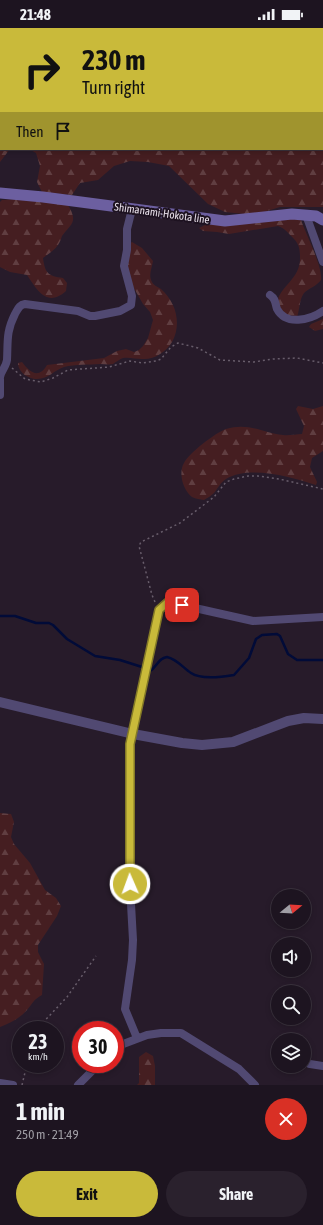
<!DOCTYPE html>
<html lang="en">
<head>
<meta charset="utf-8">
<style>
	:root { --surface:#1d1420; --page:#2a212d; --text:#f1f3f6; --muted:#a09ea5; --line:#3b333e; --accent:#c9ba3a }
	body { margin:0; font-family:"Asap Condensed",sans-serif; background:var(--page); color:var(--text); height:100vh; display:flex; flex-direction:column; font-size:15px; white-space:nowrap }
	* { box-sizing:border-box; margin:0 }
	p { font-size:13px; color:var(--muted) }
	.icon { flex:none; width:22px; height:22px; fill:none; stroke:currentColor; stroke-width:2; stroke-linecap:round; stroke-linejoin:round }
	.map { position:relative; height:1057px; overflow:hidden }
	.panel { display:flex; flex-direction:column; background:var(--surface); flex:1 }
	.panel>* { flex:none }
	.guide { position:absolute; left:0px; top:0px; width:323px; height:122px; box-shadow:0 2px 6px #0003,0 0 0 1px var(--line); background:#c9ba3a; color:#111; overflow:hidden }
	.needle { width:26px; rotate:72deg }
	.buttons { position:absolute; left:271px; top:861px; display:grid; gap:8px }
	.buttons a { display:grid; place-items:center; width:40px; height:40px; border-radius:50%; background:var(--surface); box-shadow:0 2px 6px #0003,0 0 0 1px var(--line); font-size:20px }
	.speed { position:absolute; left:12px; top:993px; display:flex; gap:8px; font-size:20px; font-weight:700; text-align:center }
	.speed>* { display:grid; place-content:center; width:52px; height:52px; border-radius:50%; background:var(--surface); box-shadow:0 2px 6px #0003,0 0 0 1px var(--line); line-height:1 }
	.speed small { font-size:10px; font-weight:400 }
	.speed .limit { border:6px solid #d22; background:#fff; color:#111 }
	.pin { position:absolute; display:grid; place-items:center; width:34px; height:34px; color:#fff; margin:-17px; border-radius:8px; box-shadow:0 2px 6px #0006 }
	.me { position:absolute; width:44px; margin:-22px; rotate:358deg; stroke-linejoin:round; filter:drop-shadow(0 0 3px #0008) }
	.turn { display:flex; align-items:center; gap:14px; height:84px; padding:0 16px; font-size:18px }
	.turn .icon { width:52px; height:52px; stroke-width:2.5 }
	.turn b { display:block; font-size:28px; line-height:34px }
	.then { display:flex; align-items:center; height:38px; padding:0 16px; background:#0003; gap:8px; font-size:15px }
	.round { display:grid; place-items:center; flex:none; width:42px; height:42px; border-radius:21px; background:var(--page) }
	.headline { display:flex; align-items:center; justify-content:space-between; height:68px; padding:0 16px }
	h1 { font-size:24px; font-weight:700; line-height:30px }
	.action { display:flex; gap:8px; margin-top:auto; padding:8px 16px }
	.action a { flex:1; height:46px; border-radius:24px; background:var(--accent); color:#111; font-size:16px; font-weight:700; line-height:46px; text-align:center }
	.action a+a { background:var(--page); color:var(--text) }
	.status { display:flex; justify-content:space-between; align-items:center; height:28px; padding:0 20px; background:var(--surface); direction:ltr }
	.status svg { height:11px; fill:currentColor }
	.map>svg:first-child { display:block }
</style>
</head>
<body>
<div class="status"><b>21:48</b><svg viewBox="0 0 49 12"><path d="M0 12V9h3v3zM5 12V6h3v6zM10 12V3h3v9zM15 12V0h3v12zM26 1h20v11H26zM47 4h2v5h-2z"/></svg></div>
<div class="map">
<svg width="323" height="1057" viewBox="0 0 323 1057">
	<defs>
		<pattern id="forest-firs" width="22" height="20" patternUnits="userSpaceOnUse"><rect width="22" height="20" fill="#451e21"/><path d="M5 1l3.5 6h-7zM16 11l3.5 6h-7z" fill="#603e41"/></pattern>
	</defs>
	<rect width="100%" height="100%" fill="#271b2a"/>
	<path fill="url(#forest-firs)" d="M 277,0 L 323,0 L 323,179 L 280,179 L 254,187 L 225,184 L 208,176 L 169,138 L 148,134 L 130,133 L 114,138 L 98,152 L 80,155 L 72,167 L 42,164 L 37,154 L 40,138 L 36,125 L 29,121 L 322,121 L 322,1 L 265,1 Z
		M 0,40 L 1,121 L 10,121 L 0,134 Z
		M 20,171 L 68,177 C 78,194 72,195 62,208 C 61,211 60,214 58,217 C 55,222 48,226 43,230 C 45,245 48,248 63,250 L 67,255 L 66,263 C 47,280 37,262 27,247 L 10,244 L 0,239 L 0,174 L 2,172 Z
		M 288,189 L 301,192 C 305,204 323,239 321,252 C 317,258 309,260 304,265 C 299,272 300,281 297,289 L 287,288 C 283,283 278,279 278,272 C 280,259 301,250 300,229 C 300,222 299,216 294,211 C 289,206 285,200 278,198 L 229,206 L 217,204 L 203,203 L 199,200 L 205,197 L 219,197 Z
		M 132,214 L 142,220 L 153,233 C 152,240 148,247 152,254 C 153,257 158,259 161,261 C 176,274 182,296 172,314 C 166,324 154,332 142,331 C 136,331 129,329 123,330 C 120,331 116,334 113,336 C 109,337 104,336 100,336 C 89,337 75,336 64,339 C 54,342 49,351 37,351 C 28,351 18,344 18,335 L 22,334 C 30,345 39,351 47,337 L 104,330 L 117,323 L 126,321 L 134,324 L 139,322 L 143,318 L 148,310 L 153,292 L 150,284 L 143,276 L 131,255 L 127,245 L 129,216 Z
		M 323,291 L 323,301 L 315,303 L 309,299 L 311,296 Z
		M 298,378 L 313,381 L 323,378 L 323,423 L 312,430 L 310,439 L 317,454 L 316,457 C 291,449 250,437 226,451 C 220,455 218,460 214,465 C 211,468 207,470 204,472 C 200,471 196,471 192,469 C 183,462 178,445 184,435 C 189,425 215,405 226,401 C 249,394 262,405 283,407 C 289,408 296,406 302,406 L 304,398 L 296,381 Z
		M 0,785 L 11,786 L 14,794 L 11,809 L 14,816 L 30,835 L 45,862 L 56,870 L 61,878 L 57,888 L 38,917 L 38,924 L 44,936 L 42,967 C 33,972 33,975 27,982 C 19,991 10,995 0,999 Z
		M 146,1024 L 153,1028 L 155,1038 L 155,1057 L 137,1057 L 139,1055 L 139,1029 Z"/>
	<g fill="none" stroke-linecap="round" stroke-linejoin="round">
		<path stroke="#010b38" stroke-width="2.5" d="M 0,588 L 15,588 L 36,595 L 49,595 L 53,597 L 67,611 L 95,628 L 120,632 L 142,639
			M 150,643 C 157,639 158,630 167,629 C 177,631 183,640 191,645 C 201,652 222,649 234,647 L 249,630 L 256,611 L 262,607 L 277,606 L 280,608 L 288,626 L 297,632 L 323,632"/>
		<path stroke="#685d6b" stroke-width="1.5" stroke-dasharray="2 3" stroke-linecap="butt" d="M 12,340 L 25,351 L 41,354 L 53,350 L 68,342 L 109,339 L 130,333 L 143,335 L 156,333 L 161,331 L 171,319 L 178,315 L 198,320 L 220,332 L 254,334 L 273,331 L 297,330 L 323,335
			M 155,574 L 152,567 L 139,518 L 141,514 L 180,495 L 214,469 L 226,454 L 234,451 L 248,448 L 258,448 L 279,451 L 323,461
			M 36,1002 L 67,969 L 96,928
			M 22,1057 L 27,1036"/>
		<path stroke="#514972" stroke-width="8" d="M 306,187 L 323,234
			M 270,267 C 276,271 275,275 277,281 C 286,298 310,292 323,283
			M 0,349 C 1,343 6,339 7,332 C 8,313 6,304 15,286 C 18,281 19,277 25,276 L 78,283 L 90,288 L 95,288 L 120,283 L 131,277 L 132,268 L 124,238 L 127,222 L 127,201 L 132,181
			M 0,351 L 0,367
			M 137,1010 L 125,981 L 132,932 L 133,912 L 129,840 L 130,716 L 159,582 L 168,574 L 253,593 L 323,589
			M 115,1021 L 118,1018 L 147,1007 L 161,1005 L 181,1005 L 239,1041 L 255,1057
			M 310,1036 L 323,1038
			M 0,1055 L 13,1057
			M 78,1057 L 99,1036"/>
		<path stroke="#514972" stroke-width="10" d="M 0,674 L 133,706 L 182,715 L 202,717 L 233,714 L 288,693 L 304,690 L 323,691"/>
		<path stroke="#6c5fa0" stroke-width="11" d="M 0,165 L 43,169 L 225,193 L 292,186 L 316,188 L 323,192"/>
	</g>
	<g fill="none" stroke-linecap="round" stroke-linejoin="round">
		<g stroke="#837926" stroke-width="10">
			<path id="route" d="M 130,856 L 130,716 L 159,582 L 168,574 L 182,577"/>
		</g>
		<use href="#route" stroke="#c9ba3a" stroke-width="7"/>
	</g>
	<g text-anchor="middle" dominant-baseline="central" stroke-width="4" stroke-linejoin="round" paint-order="stroke">
		<g font-size="11" fill="#e9e1eb" stroke="#1d1220">
			<text transform="translate(162 185) rotate(8)">Shimanami-Hokota line</text>
		</g>
	</g>
</svg>
<div class="buttons">
<a><svg class="needle" viewBox="-14 -14 28 28"><path d="M0-13l5 13h-10z" fill="#e53935"/><path d="M0 13l5-13h-10z" fill="#a09ea5"/></svg></a>
<a><svg class="icon" aria-label="sound" viewBox="0 0 24 24"><path d="M4 9h4l5-4v14l-5-4H4zM17 9q2 3 0 6"/></svg></a>
<a><svg class="icon" aria-label="search" viewBox="0 0 24 24"><circle cx="10" cy="10" r="6"/><path d="M15 15l6 6"/></svg></a>
<a><svg class="icon" aria-label="layers" viewBox="0 0 24 24"><path d="M12 4l9 5-9 5-9-5zM3 14l9 5 9-5"/></svg></a>
</div>
<div class="speed"><div>23<small>km/h</small></div><div class="limit">30</div></div>
<div class="pin" style="left:182px;top:577px;background:#d93025"><svg class="icon" aria-label="arrive" viewBox="0 0 24 24"><path d="M6 21V4h12l-3 4 3 4H6"/></svg></div>
<svg class="me" style="left:130px;top:856px" viewBox="-20 -20 40 40"><circle r="17" fill="#c9ba3a" stroke="#fff" stroke-width="3"/><path d="M0-11L8 9 0 5-8 9z" fill="#fff"/></svg>
<div class="guide">
<div class="turn"><svg class="icon" aria-label="right" viewBox="0 0 24 24"><path d="M7 20v-9h11M14 6l5 5-5 5"/></svg><div><b>230 m</b>Turn right</div></div>
<div class="then">Then<svg class="icon" aria-label="arrive" viewBox="0 0 24 24"><path d="M6 21V4h12l-3 4 3 4H6"/></svg></div>
</div>
</div>
<section class="panel">
<div class="headline"><div><h1>1 min</h1><p>250 m · 21:49</p></div><a class="round" style="background:#d93025;color:#fff"><svg class="icon" aria-label="close" viewBox="0 0 24 24"><path d="M6 6l12 12M18 6L6 18"/></svg></a></div>
<div class="action"><a>Exit</a><a>Share</a></div>
</section>
</body>
</html>
